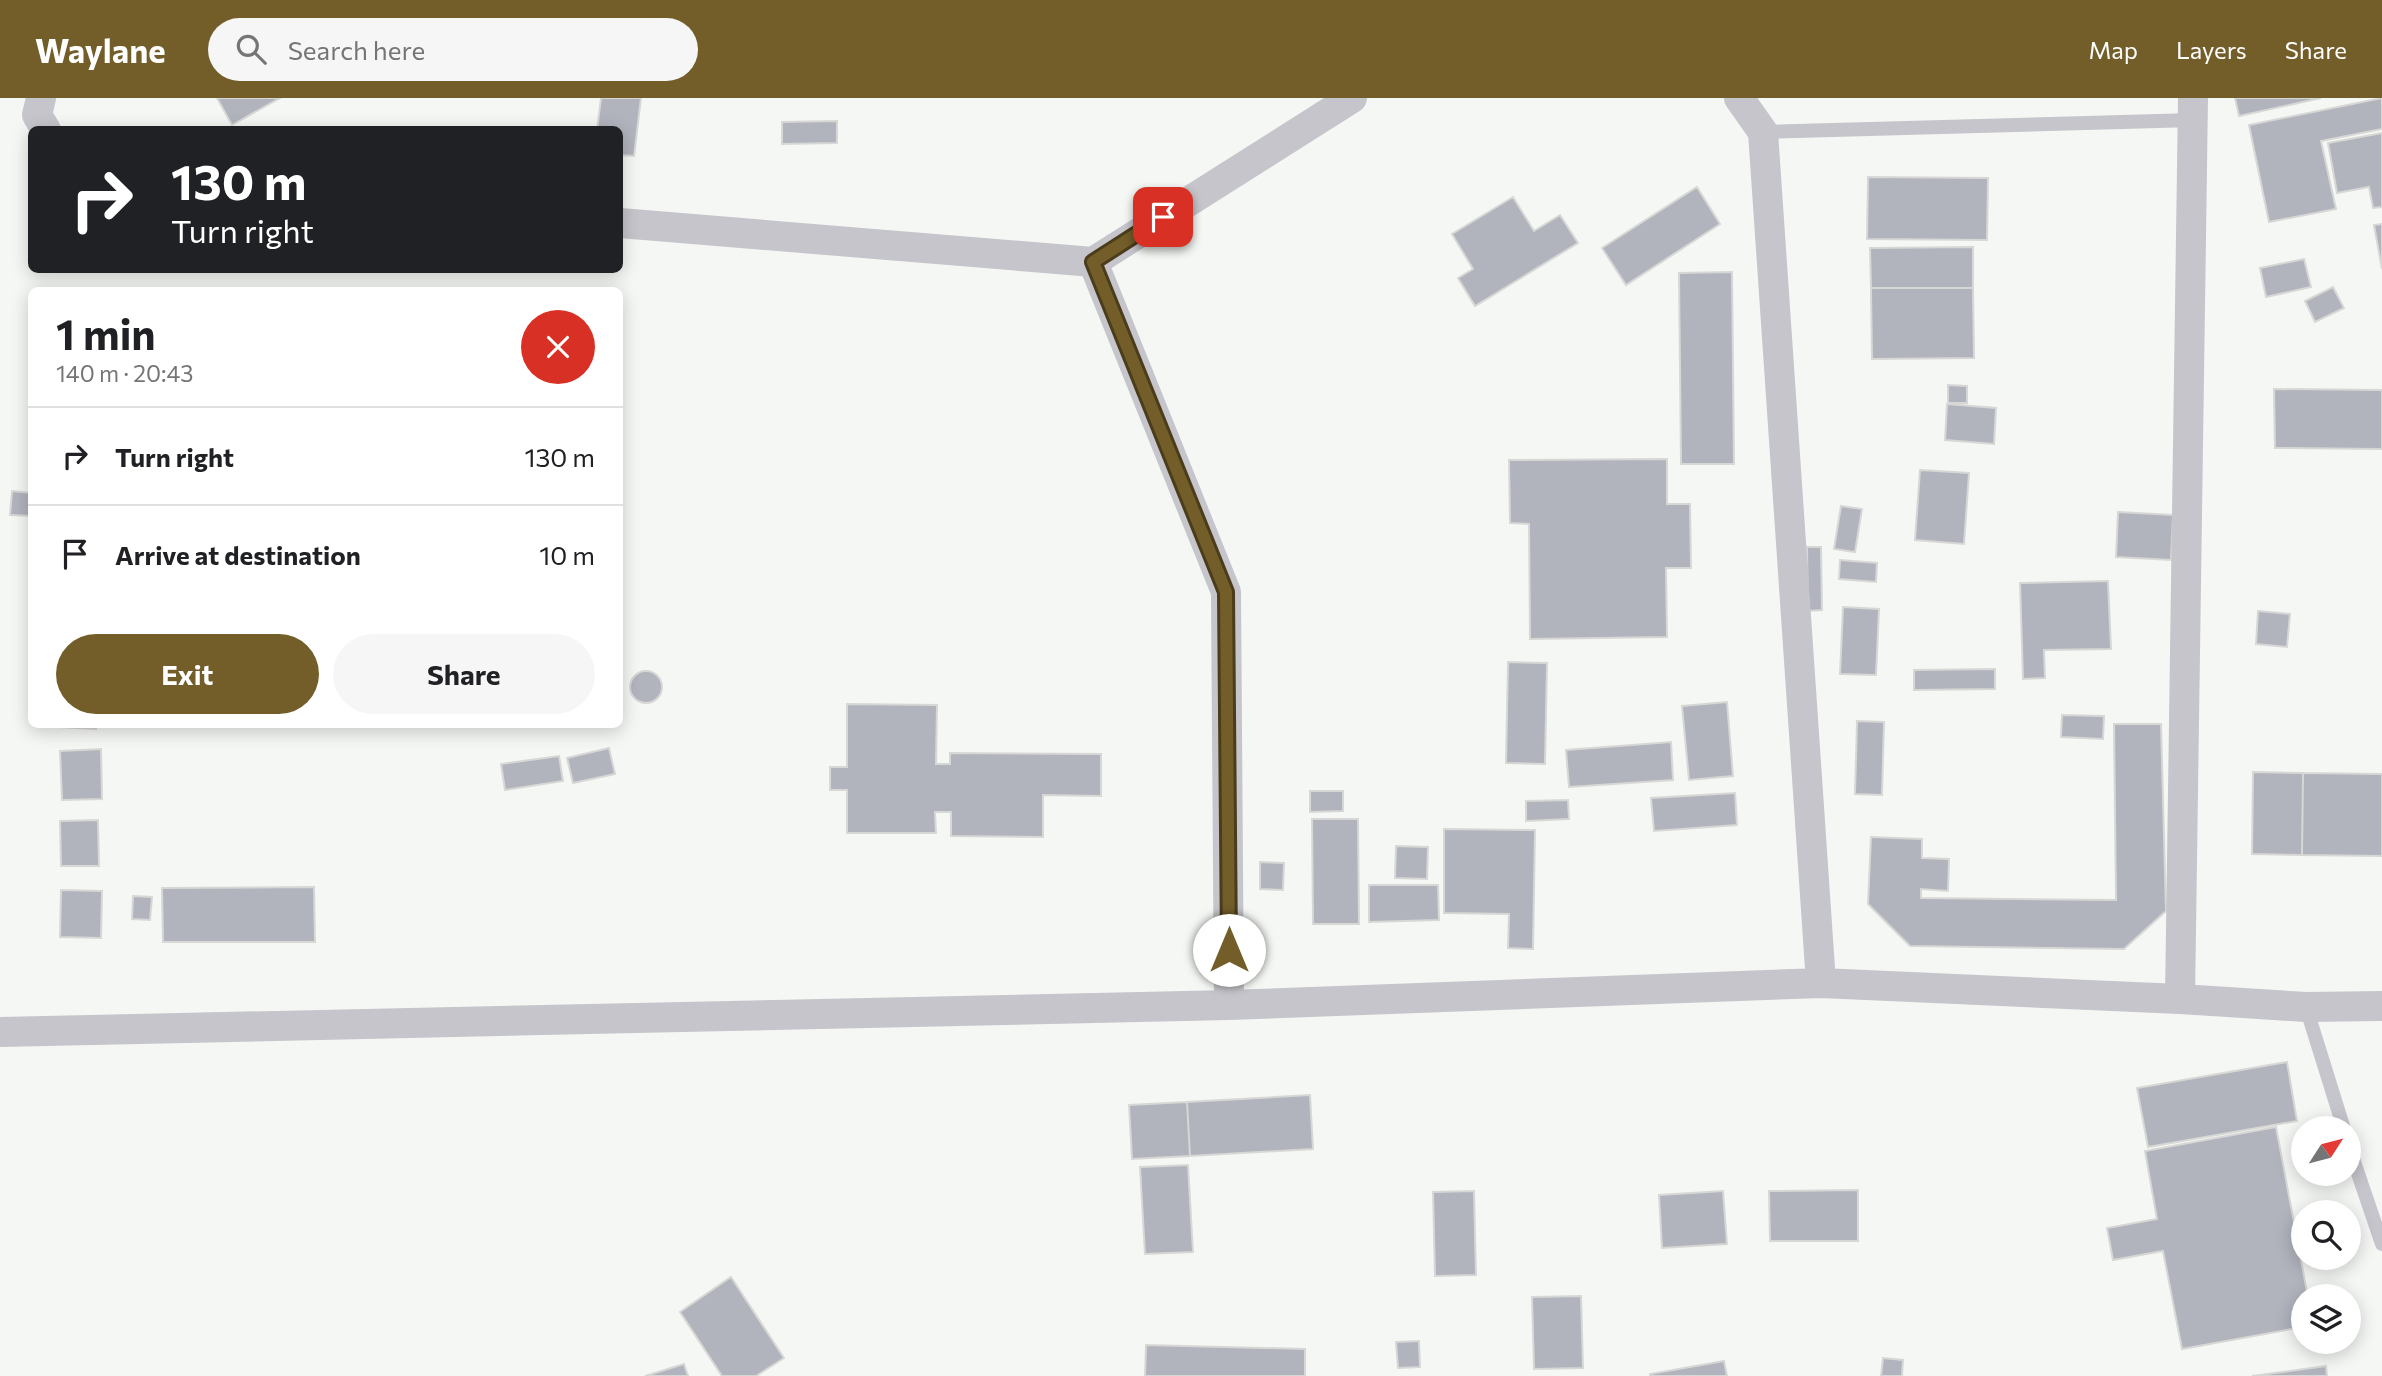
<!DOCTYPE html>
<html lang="en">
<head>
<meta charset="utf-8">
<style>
	:root { --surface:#fff; --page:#f6f6f6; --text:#202124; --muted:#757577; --line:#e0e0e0; --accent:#735e2a }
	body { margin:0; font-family:Commissioner,sans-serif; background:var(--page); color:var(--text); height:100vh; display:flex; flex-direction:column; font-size:26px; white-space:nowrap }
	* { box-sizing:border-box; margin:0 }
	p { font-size:23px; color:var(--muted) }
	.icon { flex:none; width:38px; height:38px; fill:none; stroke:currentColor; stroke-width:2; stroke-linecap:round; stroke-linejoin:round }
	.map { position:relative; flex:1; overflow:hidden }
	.drawer { position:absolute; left:28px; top:189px; width:595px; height:441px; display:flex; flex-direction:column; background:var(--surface); border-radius:10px; box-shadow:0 4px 18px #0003 }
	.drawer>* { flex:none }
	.top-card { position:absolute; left:28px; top:28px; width:595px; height:147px; border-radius:10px; box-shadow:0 4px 18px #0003; background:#202124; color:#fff; overflow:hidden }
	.needle { width:46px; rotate:54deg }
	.fabs { position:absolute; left:2291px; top:1018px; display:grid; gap:14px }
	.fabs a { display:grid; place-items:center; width:70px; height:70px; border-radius:50%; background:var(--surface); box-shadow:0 4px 18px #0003; font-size:35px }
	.pin { position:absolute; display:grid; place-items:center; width:60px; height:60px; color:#fff; margin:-30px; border-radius:14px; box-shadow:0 4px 10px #0006 }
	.me { position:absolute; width:77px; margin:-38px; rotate:0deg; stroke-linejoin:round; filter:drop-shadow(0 0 5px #0008) }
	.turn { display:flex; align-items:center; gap:24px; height:147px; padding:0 28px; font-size:32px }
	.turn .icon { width:91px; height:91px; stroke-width:2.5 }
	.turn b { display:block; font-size:49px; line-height:60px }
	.round { display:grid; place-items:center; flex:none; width:74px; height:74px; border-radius:37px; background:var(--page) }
	.head { display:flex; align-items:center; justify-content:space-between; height:119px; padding:0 28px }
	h1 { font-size:42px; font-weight:700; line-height:52px }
	.button { display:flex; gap:14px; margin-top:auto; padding:14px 28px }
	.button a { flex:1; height:80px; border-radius:42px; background:var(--accent); color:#fff; font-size:28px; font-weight:700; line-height:80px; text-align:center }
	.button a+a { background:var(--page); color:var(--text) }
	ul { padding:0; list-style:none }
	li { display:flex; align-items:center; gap:21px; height:98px; padding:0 28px; border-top:2px solid var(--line) }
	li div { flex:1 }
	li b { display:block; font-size:26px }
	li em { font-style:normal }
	header { display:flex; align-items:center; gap:42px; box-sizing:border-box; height:98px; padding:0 35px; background:var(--accent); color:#fff }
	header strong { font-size:33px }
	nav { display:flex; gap:38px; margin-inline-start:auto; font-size:24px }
	.search { width:490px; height:63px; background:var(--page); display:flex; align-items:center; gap:18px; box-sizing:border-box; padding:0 24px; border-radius:38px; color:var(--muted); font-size:26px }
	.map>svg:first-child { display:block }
</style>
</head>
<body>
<header>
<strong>Waylane</strong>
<div class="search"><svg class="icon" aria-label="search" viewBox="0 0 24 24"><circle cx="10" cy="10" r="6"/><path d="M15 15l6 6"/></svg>Search here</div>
<nav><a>Map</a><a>Layers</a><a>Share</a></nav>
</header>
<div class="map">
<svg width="2382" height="1278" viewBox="0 0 2382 1278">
	<rect width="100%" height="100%" fill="#f5f7f4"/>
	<path fill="#b1b3bd" stroke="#d7d8d6" stroke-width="2" d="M 217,0 L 280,0 L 232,27 Z
		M 601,0 L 641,0 L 634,58 L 620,57 L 620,32 L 597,32 Z
		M 2235,0 L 2321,0 L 2239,18 Z
		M 2382,0 L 2382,31 L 2321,43 L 2336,111 L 2269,124 L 2249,27 Z
		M 837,23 L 837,45 L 782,46 L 782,24 Z
		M 2382,35 L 2382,109 L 2373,110 L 2369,89 L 2337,95 L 2328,45 Z
		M 1868,79 L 1988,80 L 1987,142 L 1867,141 Z
		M 1697,89 L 1720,126 L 1626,187 L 1602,150 Z
		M 1513,99 L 1534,133 L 1560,117 L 1578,145 L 1475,208 L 1458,180 L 1473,171 L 1452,136 Z
		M 2382,126 L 2382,171 L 2374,127 Z
		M 1973,149 L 1973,190 L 1871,190 L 1870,150 Z
		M 2304,161 L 2311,189 L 2266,199 L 2260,170 Z
		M 1732,174 L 1734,366 L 1681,366 L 1679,175 Z
		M 2333,189 L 2344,210 L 2315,224 L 2305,203 Z
		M 1871,190 L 1973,190 L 1974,260 L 1872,261 Z
		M 1948,287 L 1967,288 L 1967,305 L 1948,305 Z
		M 2274,291 L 2382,292 L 2382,351 L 2275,350 Z
		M 1947,306 L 1996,310 L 1994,346 L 1945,342 Z
		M 1667,361 L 1667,406 L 1690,406 L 1691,470 L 1666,470 L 1667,539 L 1530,541 L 1529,426 L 1510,425 L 1509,362 Z
		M 1920,372 L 1969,375 L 1964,446 L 1915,442 Z
		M 12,393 L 32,395 L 32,418 L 10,417 Z
		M 1841,408 L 1862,411 L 1855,454 L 1834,451 Z
		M 2118,414 L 2173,417 L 2171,462 L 2116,459 Z
		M 1807,449 L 1821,449 L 1822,512 L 1808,513 Z
		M 1840,462 L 1877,465 L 1876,484 L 1839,481 Z
		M 2108,483 L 2111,551 L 2044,552 L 2045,580 L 2023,581 L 2020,485 Z
		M 1843,509 L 1879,511 L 1876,577 L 1840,576 Z
		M 2258,513 L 2290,516 L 2287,549 L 2256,546 Z
		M 1508,564 L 1547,565 L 1545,666 L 1506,665 Z
		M 1995,571 L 1995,591 L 1914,592 L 1914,572 Z
		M630 589a16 16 0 1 1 32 0a16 16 0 1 1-32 0Z
		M 1727,604 L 1733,678 L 1689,682 L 1682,608 Z
		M 847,606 L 937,607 L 936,666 L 950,666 L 950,655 L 1101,656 L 1101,698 L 1043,697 L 1043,739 L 951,738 L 951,714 L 935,714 L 936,735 L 847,735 L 847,692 L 830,692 L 830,669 L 847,669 Z
		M 2062,617 L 2104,618 L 2103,641 L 2061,639 Z
		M 1857,623 L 1884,624 L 1882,697 L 1855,696 Z
		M 60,626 L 96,626 L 96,631 L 60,629 Z
		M 2114,626 L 2161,626 L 2166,813 L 2124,851 L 1910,848 L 1868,806 L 1871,739 L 1922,741 L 1922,760 L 1949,761 L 1948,793 L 1921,791 L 1921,800 L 2116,802 Z
		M 1671,644 L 1673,682 L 1569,689 L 1566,652 Z
		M 609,650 L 615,676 L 573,685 L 567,660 Z
		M 101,651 L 102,701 L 62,702 L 60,653 Z
		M 559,658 L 563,683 L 505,692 L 501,666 Z
		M 2253,674 L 2303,675 L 2302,757 L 2252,756 Z
		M 2303,675 L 2382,676 L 2382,758 L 2302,757 Z
		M 1310,693 L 1343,693 L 1343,713 L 1310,714 Z
		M 1735,695 L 1737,727 L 1654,733 L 1651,700 Z
		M 1568,702 L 1569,721 L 1526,723 L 1526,703 Z
		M 1312,721 L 1358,721 L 1359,826 L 1313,826 Z
		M 98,722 L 99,768 L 61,768 L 60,723 Z
		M 1444,731 L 1535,732 L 1533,851 L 1508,850 L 1509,816 L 1444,815 Z
		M 1396,748 L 1428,749 L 1427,781 L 1395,780 Z
		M 1260,764 L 1284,765 L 1283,792 L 1260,791 Z
		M 1369,787 L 1438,787 L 1439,822 L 1369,824 Z
		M 314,789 L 315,844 L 163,844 L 162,790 Z
		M 61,792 L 102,793 L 101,840 L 60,839 Z
		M 133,798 L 152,799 L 150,822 L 132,821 Z
		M 2287,964 L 2297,1023 L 2148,1049 L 2137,990 Z
		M 1310,997 L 1313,1051 L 1190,1058 L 1187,1004 Z
		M 1187,1004 L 1190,1058 L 1132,1061 L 1129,1007 Z
		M 2276,1029 L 2308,1199 L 2303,1199 L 2303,1229 L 2182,1251 L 2163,1153 L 2113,1162 L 2107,1130 L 2157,1121 L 2145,1053 Z
		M 1188,1067 L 1193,1154 L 1145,1156 L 1140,1069 Z
		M 1858,1092 L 1858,1143 L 1770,1143 L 1769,1093 Z
		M 1474,1093 L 1476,1177 L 1435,1178 L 1433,1094 Z
		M 1723,1093 L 1727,1146 L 1662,1150 L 1659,1097 Z
		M 731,1179 L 784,1260 L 756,1278 L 722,1278 L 680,1214 Z
		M 1581,1198 L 1583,1270 L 1534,1271 L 1532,1199 Z
		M 1419,1243 L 1420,1269 L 1398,1270 L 1396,1244 Z
		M 1146,1247 L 1305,1251 L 1305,1278 L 1145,1278 Z
		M 1883,1260 L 1903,1262 L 1902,1278 L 1881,1278 Z
		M 1724,1263 L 1727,1278 L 1650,1278 L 1650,1276 Z
		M 684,1266 L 688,1278 L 645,1278 Z
		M 2326,1268 L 2327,1278 L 2252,1278 Z"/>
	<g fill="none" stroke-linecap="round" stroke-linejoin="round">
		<path stroke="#c5c5cb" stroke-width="14" d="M 1763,34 L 2194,22
			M 2306,909 L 2344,1031
			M 2348,1046 L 2382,1146"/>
		<path stroke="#c5c5cb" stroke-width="30" d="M 41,0 L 37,17 L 46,32
			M 1739,0 L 1763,34 L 1821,885
			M 620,125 L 1093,164
			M 2180,901 L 2193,0
			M 1229,907 L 1226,494 L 1093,164 L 1352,0
			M 0,934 L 1229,907 L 1821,885 L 2180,901 L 2306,909 L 2382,908"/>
	</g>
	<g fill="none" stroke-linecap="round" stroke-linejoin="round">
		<g stroke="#4b3d1b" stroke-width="18">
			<path id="route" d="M 1163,119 L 1093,164 L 1226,494 L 1229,852"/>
		</g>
		<use href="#route" stroke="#735e2a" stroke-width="12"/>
	</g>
</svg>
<div class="fabs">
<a><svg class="needle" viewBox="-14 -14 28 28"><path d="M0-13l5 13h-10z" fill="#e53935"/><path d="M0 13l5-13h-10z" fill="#757577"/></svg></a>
<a><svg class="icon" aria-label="search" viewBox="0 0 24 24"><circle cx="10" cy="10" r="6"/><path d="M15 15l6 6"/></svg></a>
<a><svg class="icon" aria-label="layers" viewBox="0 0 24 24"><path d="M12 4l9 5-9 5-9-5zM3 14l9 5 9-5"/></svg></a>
</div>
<div class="pin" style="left:1163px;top:119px;background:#d93025"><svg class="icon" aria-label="arrive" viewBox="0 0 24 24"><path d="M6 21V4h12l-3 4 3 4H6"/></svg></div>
<svg class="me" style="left:1229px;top:852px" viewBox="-20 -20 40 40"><circle r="19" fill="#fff"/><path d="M0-13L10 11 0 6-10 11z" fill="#735e2a"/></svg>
<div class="top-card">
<div class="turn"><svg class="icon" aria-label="right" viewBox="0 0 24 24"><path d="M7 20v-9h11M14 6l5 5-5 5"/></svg><div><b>130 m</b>Turn right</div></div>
</div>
<section class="drawer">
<div class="head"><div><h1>1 min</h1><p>140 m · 20:43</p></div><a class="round" style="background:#d93025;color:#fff"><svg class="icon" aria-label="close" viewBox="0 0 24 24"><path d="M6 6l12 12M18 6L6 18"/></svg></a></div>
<ul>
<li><svg class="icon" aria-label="right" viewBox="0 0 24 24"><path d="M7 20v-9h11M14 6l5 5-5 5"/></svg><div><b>Turn right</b></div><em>130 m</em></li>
<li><svg class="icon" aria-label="arrive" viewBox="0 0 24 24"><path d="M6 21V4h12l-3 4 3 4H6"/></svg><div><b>Arrive at destination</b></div><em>10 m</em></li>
</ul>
<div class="button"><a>Exit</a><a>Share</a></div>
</section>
</div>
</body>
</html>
